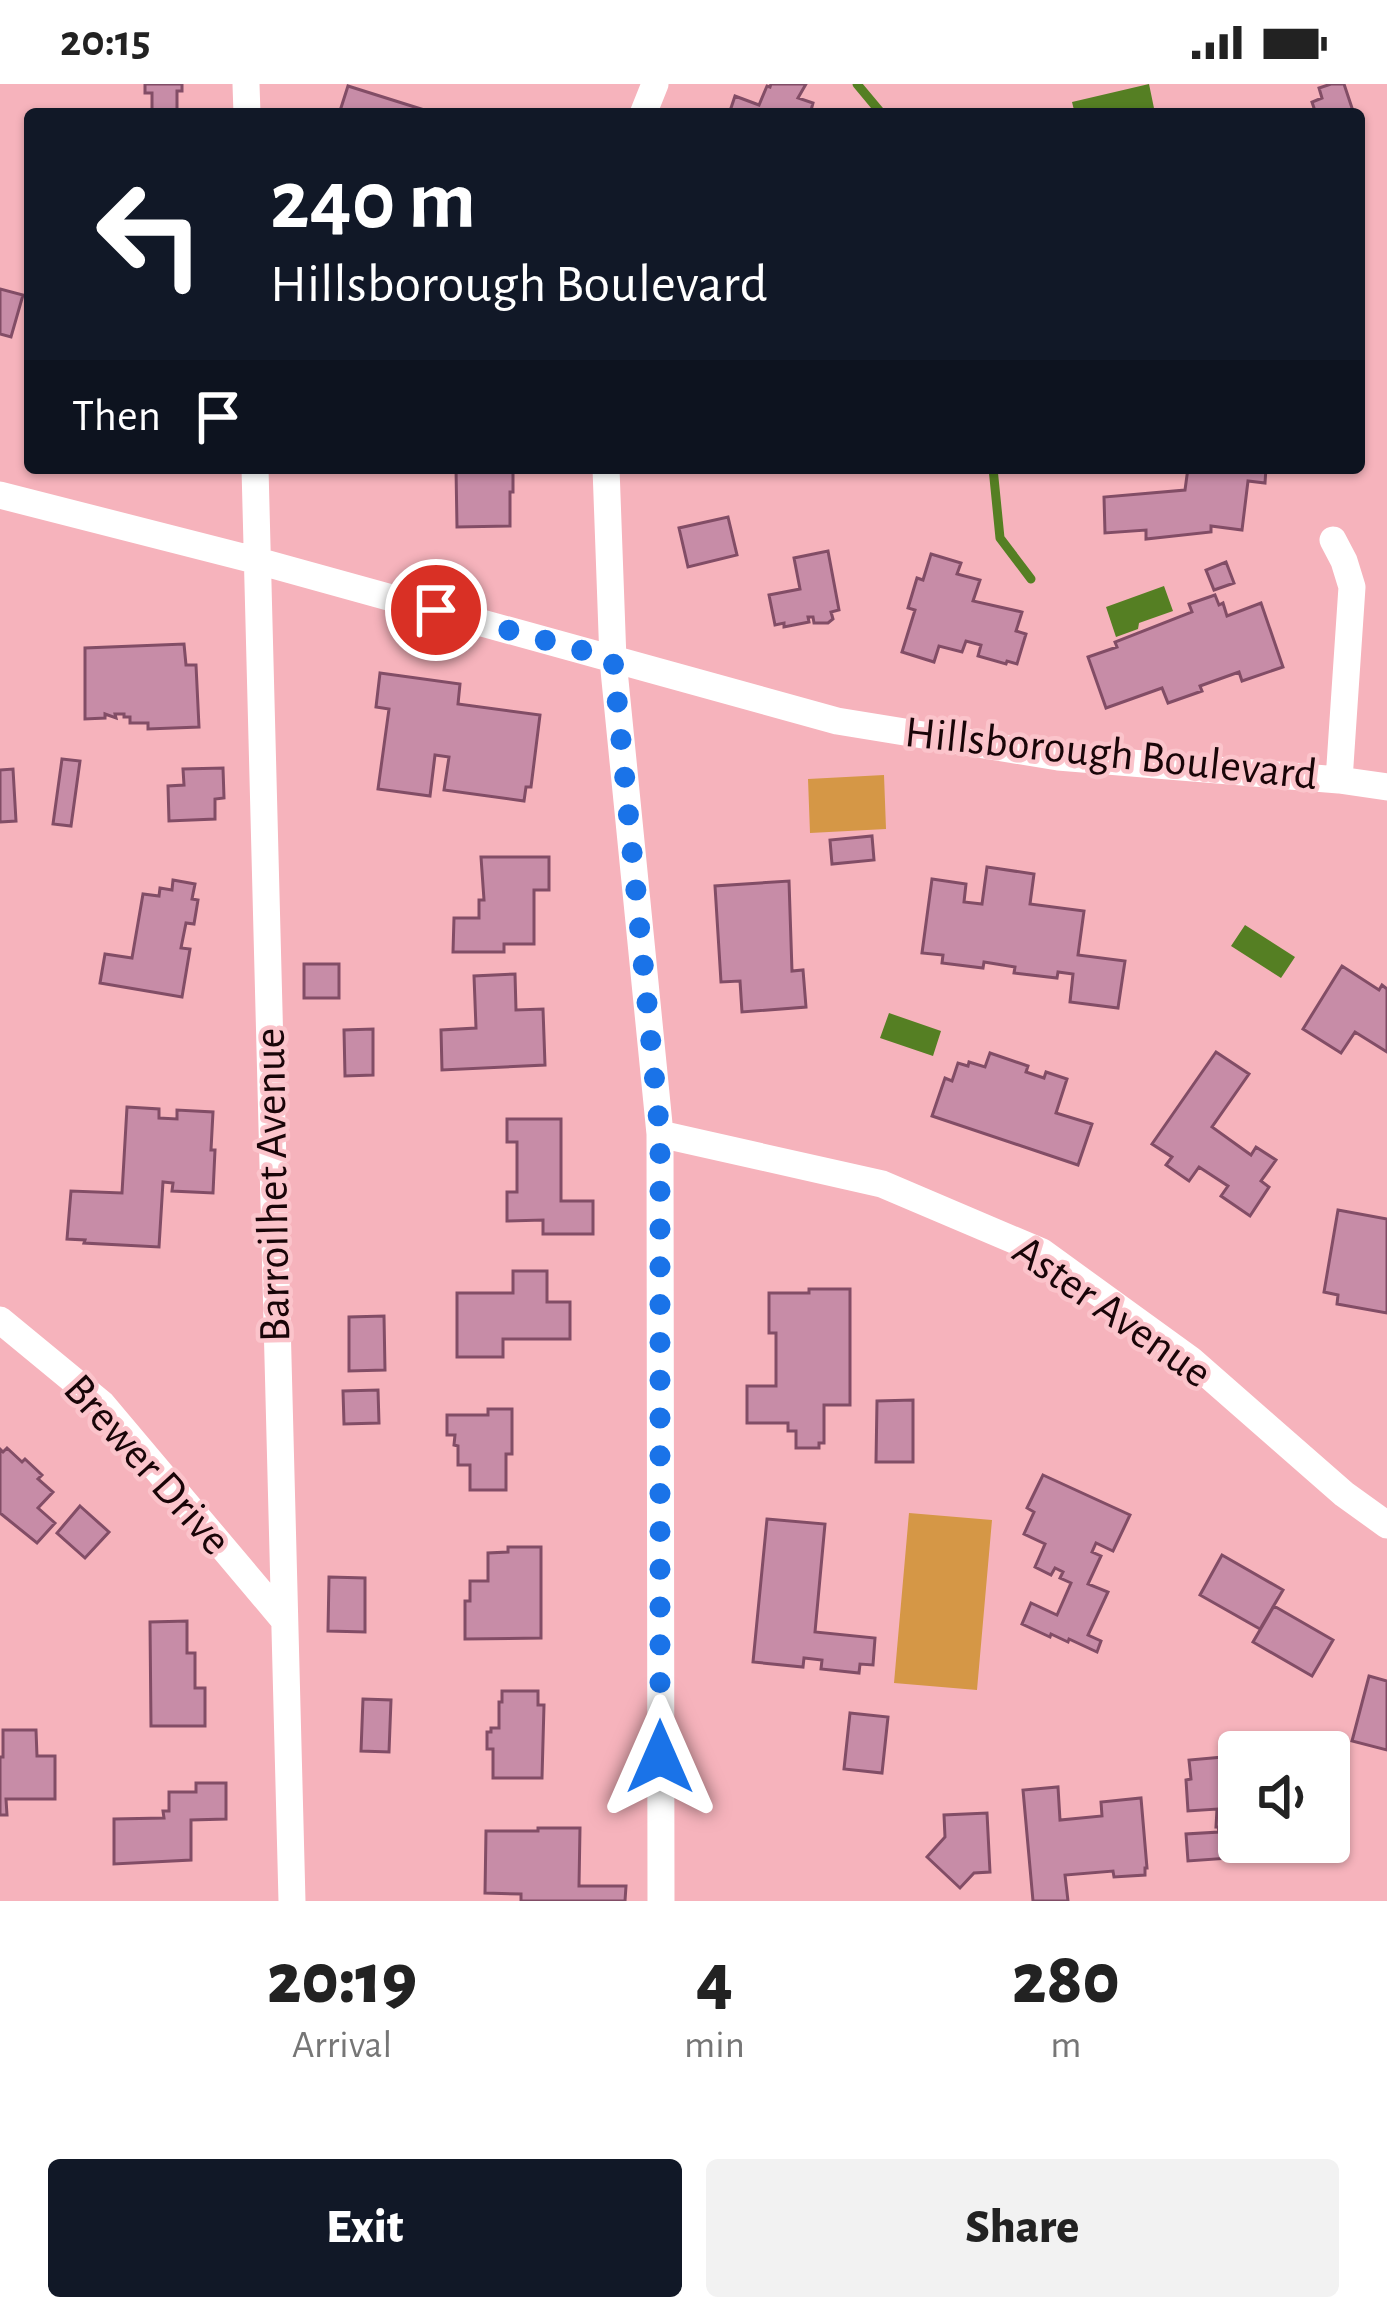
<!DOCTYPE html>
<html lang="en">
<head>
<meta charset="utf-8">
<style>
	:root { --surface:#fff; --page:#f2f2f2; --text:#222; --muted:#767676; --accent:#111827 }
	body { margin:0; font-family:"Alegreya Sans",sans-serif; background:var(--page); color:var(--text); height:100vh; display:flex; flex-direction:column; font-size:45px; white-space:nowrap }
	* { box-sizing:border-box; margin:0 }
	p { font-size:39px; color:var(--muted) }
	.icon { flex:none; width:66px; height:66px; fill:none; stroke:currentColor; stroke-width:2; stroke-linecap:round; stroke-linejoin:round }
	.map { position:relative; height:1817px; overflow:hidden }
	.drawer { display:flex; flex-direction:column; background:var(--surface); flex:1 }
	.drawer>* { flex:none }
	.guide { position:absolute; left:24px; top:24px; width:1341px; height:366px; border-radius:12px; box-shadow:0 3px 9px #0004; background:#111827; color:#fff; overflow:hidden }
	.tools { position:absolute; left:1218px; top:1647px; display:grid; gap:24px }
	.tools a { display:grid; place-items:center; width:132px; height:132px; border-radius:12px; background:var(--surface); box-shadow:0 3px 9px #0004; font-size:60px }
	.pin { position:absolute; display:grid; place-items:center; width:102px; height:102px; color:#fff; margin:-51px; border:6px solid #fff; border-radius:50%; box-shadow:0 3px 12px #0007 }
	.me { position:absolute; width:132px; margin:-66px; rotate:0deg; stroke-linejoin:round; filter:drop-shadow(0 0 9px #0008) }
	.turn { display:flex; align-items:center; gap:42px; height:252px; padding:0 48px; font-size:54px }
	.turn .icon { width:156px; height:156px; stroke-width:2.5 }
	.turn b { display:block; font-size:84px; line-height:102px }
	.then { display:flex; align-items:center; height:114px; padding:0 48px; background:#0003; gap:24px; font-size:45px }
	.eta { display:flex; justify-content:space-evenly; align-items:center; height:204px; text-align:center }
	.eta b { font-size:72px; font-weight:800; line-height:84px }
	.cta { display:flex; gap:24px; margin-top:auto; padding:24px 48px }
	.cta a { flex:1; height:138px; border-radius:12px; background:var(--accent); color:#fff; font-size:48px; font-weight:800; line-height:138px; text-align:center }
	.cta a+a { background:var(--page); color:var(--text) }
	.status { display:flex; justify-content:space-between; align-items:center; height:84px; padding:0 60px; background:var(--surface); direction:ltr }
	.status svg { height:33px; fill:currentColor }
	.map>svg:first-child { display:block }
</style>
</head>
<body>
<div class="status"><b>20:15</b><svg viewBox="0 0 49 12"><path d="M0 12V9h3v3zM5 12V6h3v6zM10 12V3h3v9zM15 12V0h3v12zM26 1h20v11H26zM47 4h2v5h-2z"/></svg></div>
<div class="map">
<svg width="1387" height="1817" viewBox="0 0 1387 1817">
	<rect width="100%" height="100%" fill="#f6b3bc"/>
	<path fill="#d59746" d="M 884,691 L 886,745 L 810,749 L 808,695 Z
		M 909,1429 L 992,1436 L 977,1606 L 894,1599 Z"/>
	<path fill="#557f23" d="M 1149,0 L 1155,29 L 1075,30 L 1072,18 Z
		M 1164,502 L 1173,527 L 1139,539 L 1138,545 L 1116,553 L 1106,523 Z
		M 1245,841 L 1295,873 L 1281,894 L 1231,862 Z
		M 889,929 L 941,947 L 933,972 L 880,954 Z"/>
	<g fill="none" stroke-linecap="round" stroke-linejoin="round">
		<path stroke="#557f23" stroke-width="9" d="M 857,0 L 882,30
			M 993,384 L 1000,454 L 1031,495"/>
	</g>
	<path fill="#c78ca7" stroke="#824d66" stroke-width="3" d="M 145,0 L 182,0 L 182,7 L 177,7 L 177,27 L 152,27 L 152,9 L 145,9 Z
		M 771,0 L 806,0 L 798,14 L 813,19 L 810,30 L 729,30 L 735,12 L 759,21 L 767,2 L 770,3 Z
		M 1331,0 L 1344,0 L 1354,30 L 1316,30 L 1312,18 L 1322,14 L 1319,4 Z
		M 348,2 L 437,30 L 339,30 Z
		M 0,205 L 23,211 L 11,253 L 0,250 Z
		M 456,384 L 513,384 L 513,408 L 510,408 L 510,442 L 457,443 Z
		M 1188,384 L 1266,384 L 1265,399 L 1248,397 L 1242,446 L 1211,442 L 1211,448 L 1146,455 L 1146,446 L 1105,449 L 1104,413 L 1185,406 Z
		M 728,433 L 737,471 L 688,483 L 679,444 Z
		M 828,467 L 839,526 L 831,528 L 833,535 L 828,539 L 814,539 L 813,533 L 808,533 L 809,538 L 784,543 L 784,539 L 775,541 L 769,511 L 800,505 L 794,474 Z
		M 931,470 L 961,479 L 957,490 L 980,496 L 973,517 L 1022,528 L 1016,547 L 1026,550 L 1017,580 L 1007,577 L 1006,580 L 978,572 L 981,561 L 966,557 L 962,568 L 939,562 L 934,578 L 902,568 L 915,526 L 908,524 L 917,494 L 923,496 Z
		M 1226,478 L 1234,499 L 1214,506 L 1206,486 Z
		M 1215,511 L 1219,521 L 1223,519 L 1227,532 L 1261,519 L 1283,583 L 1242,597 L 1239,588 L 1200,602 L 1202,607 L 1168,619 L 1162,604 L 1106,624 L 1088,573 L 1117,563 L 1115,558 L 1192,528 L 1189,520 Z
		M 184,560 L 186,581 L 196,581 L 199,643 L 148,645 L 148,639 L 130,639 L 130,633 L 124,633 L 124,630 L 115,630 L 116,634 L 105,630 L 105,634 L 85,635 L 85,564 Z
		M 380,589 L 460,600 L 458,620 L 540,631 L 531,703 L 526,703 L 524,717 L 444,706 L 449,673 L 435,671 L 430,712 L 378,705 L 389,625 L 376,623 Z
		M 62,675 L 80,677 L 71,742 L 53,740 Z
		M 223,684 L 224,714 L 215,715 L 215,735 L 169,737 L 168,702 L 184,701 L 183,685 Z
		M 13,685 L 16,737 L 0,738 L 0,686 Z
		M 872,752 L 874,776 L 832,780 L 830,756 Z
		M 481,773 L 549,773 L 549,806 L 534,806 L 534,860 L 504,860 L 504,868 L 453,868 L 454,834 L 479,834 L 479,816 L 484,816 Z
		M 987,783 L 1034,790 L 1030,820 L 1084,827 L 1078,871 L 1125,877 L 1118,924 L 1070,918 L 1073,890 L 1058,888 L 1057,894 L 1014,889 L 1015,883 L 984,878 L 983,884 L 942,879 L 943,871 L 922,869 L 932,795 L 966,800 L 964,818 L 982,820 Z
		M 173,796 L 195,800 L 192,815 L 198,816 L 194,840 L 186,839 L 181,864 L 190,865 L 182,913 L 100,899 L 105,870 L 132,874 L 143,810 L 159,812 L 160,804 L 172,806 Z
		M 789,797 L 792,887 L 803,886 L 806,923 L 742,928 L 740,897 L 721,898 L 715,802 Z
		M 304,880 L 339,880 L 339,914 L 304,914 Z
		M 1342,882 L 1379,906 L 1382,901 L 1387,905 L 1387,968 L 1355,948 L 1341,969 L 1303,945 Z
		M 515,890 L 516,926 L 543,925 L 545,981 L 442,986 L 441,946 L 476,944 L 474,892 Z
		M 373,945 L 373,991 L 345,992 L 344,946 Z
		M 1216,968 L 1249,990 L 1212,1043 L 1251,1071 L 1256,1063 L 1276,1076 L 1261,1097 L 1269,1103 L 1250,1132 L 1221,1112 L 1228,1102 L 1199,1083 L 1189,1097 L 1166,1081 L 1172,1073 L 1152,1060 Z
		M 990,969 L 1028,982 L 1026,988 L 1044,994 L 1046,988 L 1067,995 L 1056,1029 L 1092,1040 L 1078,1081 L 932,1032 L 945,994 L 952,997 L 958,979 L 968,982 L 969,978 L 985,983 Z
		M 127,1023 L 159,1025 L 159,1034 L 177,1035 L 177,1026 L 213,1028 L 211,1066 L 215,1066 L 213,1109 L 172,1107 L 173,1099 L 163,1098 L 159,1163 L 84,1159 L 85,1156 L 67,1155 L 71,1107 L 122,1109 Z
		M 507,1035 L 561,1035 L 561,1117 L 593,1117 L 593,1150 L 543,1150 L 543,1136 L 507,1137 L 507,1108 L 517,1108 L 517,1058 L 507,1058 Z
		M 1338,1126 L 1387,1135 L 1387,1229 L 1337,1220 L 1338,1211 L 1324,1208 Z
		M 513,1187 L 547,1187 L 547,1218 L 570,1218 L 570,1255 L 503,1255 L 503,1273 L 457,1273 L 457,1209 L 513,1209 Z
		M 809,1205 L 850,1205 L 850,1321 L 824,1321 L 824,1359 L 819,1359 L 819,1364 L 796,1364 L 796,1347 L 788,1347 L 788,1339 L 747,1339 L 747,1302 L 776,1302 L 776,1249 L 769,1249 L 769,1209 L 809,1209 Z
		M 384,1232 L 385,1286 L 349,1287 L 349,1233 Z
		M 378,1306 L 379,1339 L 344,1340 L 343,1307 Z
		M 913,1316 L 913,1378 L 876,1378 L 877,1317 Z
		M 488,1325 L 512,1325 L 512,1370 L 506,1370 L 506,1406 L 470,1406 L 470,1381 L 458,1381 L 458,1362 L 454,1361 L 455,1351 L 447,1351 L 447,1331 L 488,1331 Z
		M 7,1364 L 22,1378 L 25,1375 L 42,1391 L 38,1395 L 53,1408 L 38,1424 L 55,1439 L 37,1459 L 0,1429 L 0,1365 L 3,1368 Z
		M 1043,1391 L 1130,1431 L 1113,1467 L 1096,1459 L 1092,1468 L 1101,1472 L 1088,1500 L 1108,1508 L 1088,1551 L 1101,1557 L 1097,1568 L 1069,1555 L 1068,1558 L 1051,1550 L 1050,1553 L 1022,1540 L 1031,1519 L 1057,1531 L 1071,1499 L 1060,1494 L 1063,1488 L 1055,1484 L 1051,1491 L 1035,1483 L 1045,1460 L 1024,1450 L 1034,1428 L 1027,1424 Z
		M 80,1422 L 109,1448 L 85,1474 L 57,1449 Z
		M 767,1435 L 825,1440 L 815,1548 L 875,1554 L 873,1581 L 860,1580 L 859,1589 L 821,1585 L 822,1576 L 804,1574 L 803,1583 L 753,1578 Z
		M 508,1463 L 541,1463 L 541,1554 L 465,1555 L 465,1517 L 470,1517 L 470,1497 L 488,1497 L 488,1469 L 508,1468 Z
		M 1222,1471 L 1283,1506 L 1260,1545 L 1200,1511 Z
		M 329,1493 L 365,1494 L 365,1548 L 328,1547 Z
		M 1274,1522 L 1333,1556 L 1312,1592 L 1253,1558 Z
		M 187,1537 L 187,1569 L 195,1569 L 195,1604 L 205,1604 L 205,1642 L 151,1642 L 150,1538 Z
		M 1369,1592 L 1387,1597 L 1387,1666 L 1352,1657 Z
		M 502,1607 L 538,1607 L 538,1621 L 544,1621 L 542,1694 L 493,1694 L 493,1665 L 487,1665 L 487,1648 L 491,1648 L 491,1644 L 499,1644 L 499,1618 L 502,1618 Z
		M 363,1615 L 391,1616 L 389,1668 L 361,1667 Z
		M 850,1629 L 888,1633 L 882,1689 L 844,1685 Z
		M 3,1646 L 36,1646 L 37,1672 L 55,1672 L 55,1715 L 6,1715 L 7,1731 L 0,1731 L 0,1673 L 3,1673 Z
		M 1235,1672 L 1236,1690 L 1239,1689 L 1239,1758 L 1288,1758 L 1288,1770 L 1188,1777 L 1186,1750 L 1219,1748 L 1218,1743 L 1216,1743 L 1217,1725 L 1188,1727 L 1186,1696 L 1191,1695 L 1189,1676 Z
		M 196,1699 L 226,1699 L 226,1735 L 191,1736 L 191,1776 L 114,1780 L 114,1735 L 164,1734 L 163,1727 L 169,1727 L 169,1708 L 196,1708 Z
		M 1058,1703 L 1060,1736 L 1102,1732 L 1101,1718 L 1141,1714 L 1147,1784 L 1145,1784 L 1145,1791 L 1114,1793 L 1113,1787 L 1065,1791 L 1068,1817 L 1033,1817 L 1023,1706 Z
		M 987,1729 L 990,1788 L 974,1789 L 960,1804 L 927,1773 L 945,1753 L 944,1731 Z
		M 538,1744 L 580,1744 L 579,1802 L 626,1802 L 625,1817 L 521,1817 L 521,1810 L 485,1809 L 486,1747 L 538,1747 Z"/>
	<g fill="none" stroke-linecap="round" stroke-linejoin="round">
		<path stroke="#fff" stroke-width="27" d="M 246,0 L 247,30
			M 643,30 L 655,0
			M 255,384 L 292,1817
			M 606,384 L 613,576 L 660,1050 L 661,1817
			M 0,411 L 258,477 L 837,637 L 1058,673 L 1339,696 L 1387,703
			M 1333,456 L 1344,477 L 1352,503 L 1339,696
			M 660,1050 L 882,1100 L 1042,1168 L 1191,1276 L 1344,1410 L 1387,1441
			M 0,1236 L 102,1320 L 284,1536"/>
	</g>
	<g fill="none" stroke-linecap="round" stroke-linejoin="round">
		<path stroke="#1a73e8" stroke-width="21" stroke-dasharray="0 37.8" d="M 436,526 L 613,575 L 660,1050 L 660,1673"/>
	</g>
	<g text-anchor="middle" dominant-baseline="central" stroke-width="9" stroke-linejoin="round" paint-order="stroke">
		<g font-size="45" fill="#190508" stroke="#fbc4cb">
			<text transform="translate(1111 670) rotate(6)">Hillsborough Boulevard</text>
			<text transform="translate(273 1101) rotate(-91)">Barroilhet Avenue</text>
			<text transform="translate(1112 1228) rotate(35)">Aster Avenue</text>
			<text transform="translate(147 1381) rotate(48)">Brewer Drive</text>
		</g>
	</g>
</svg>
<div class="tools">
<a><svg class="icon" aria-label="sound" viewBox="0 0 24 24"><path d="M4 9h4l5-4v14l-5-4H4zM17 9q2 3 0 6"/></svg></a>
</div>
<div class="pin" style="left:436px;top:526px;background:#d93025"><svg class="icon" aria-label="arrive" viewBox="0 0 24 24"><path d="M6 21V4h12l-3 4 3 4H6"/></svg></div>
<svg class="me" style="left:660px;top:1673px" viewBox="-20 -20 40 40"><path d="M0-17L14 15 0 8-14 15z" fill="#1a73e8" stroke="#fff" stroke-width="4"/></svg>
<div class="guide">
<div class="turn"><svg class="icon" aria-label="left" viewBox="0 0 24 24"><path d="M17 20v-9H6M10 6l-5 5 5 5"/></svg><div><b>240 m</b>Hillsborough Boulevard</div></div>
<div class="then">Then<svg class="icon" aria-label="arrive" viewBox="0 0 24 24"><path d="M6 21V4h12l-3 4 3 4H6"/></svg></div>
</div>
</div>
<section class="drawer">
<div class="eta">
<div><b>20:19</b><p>Arrival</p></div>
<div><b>4</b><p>min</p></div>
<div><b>280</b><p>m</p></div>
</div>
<div class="cta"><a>Exit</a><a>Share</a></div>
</section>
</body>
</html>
